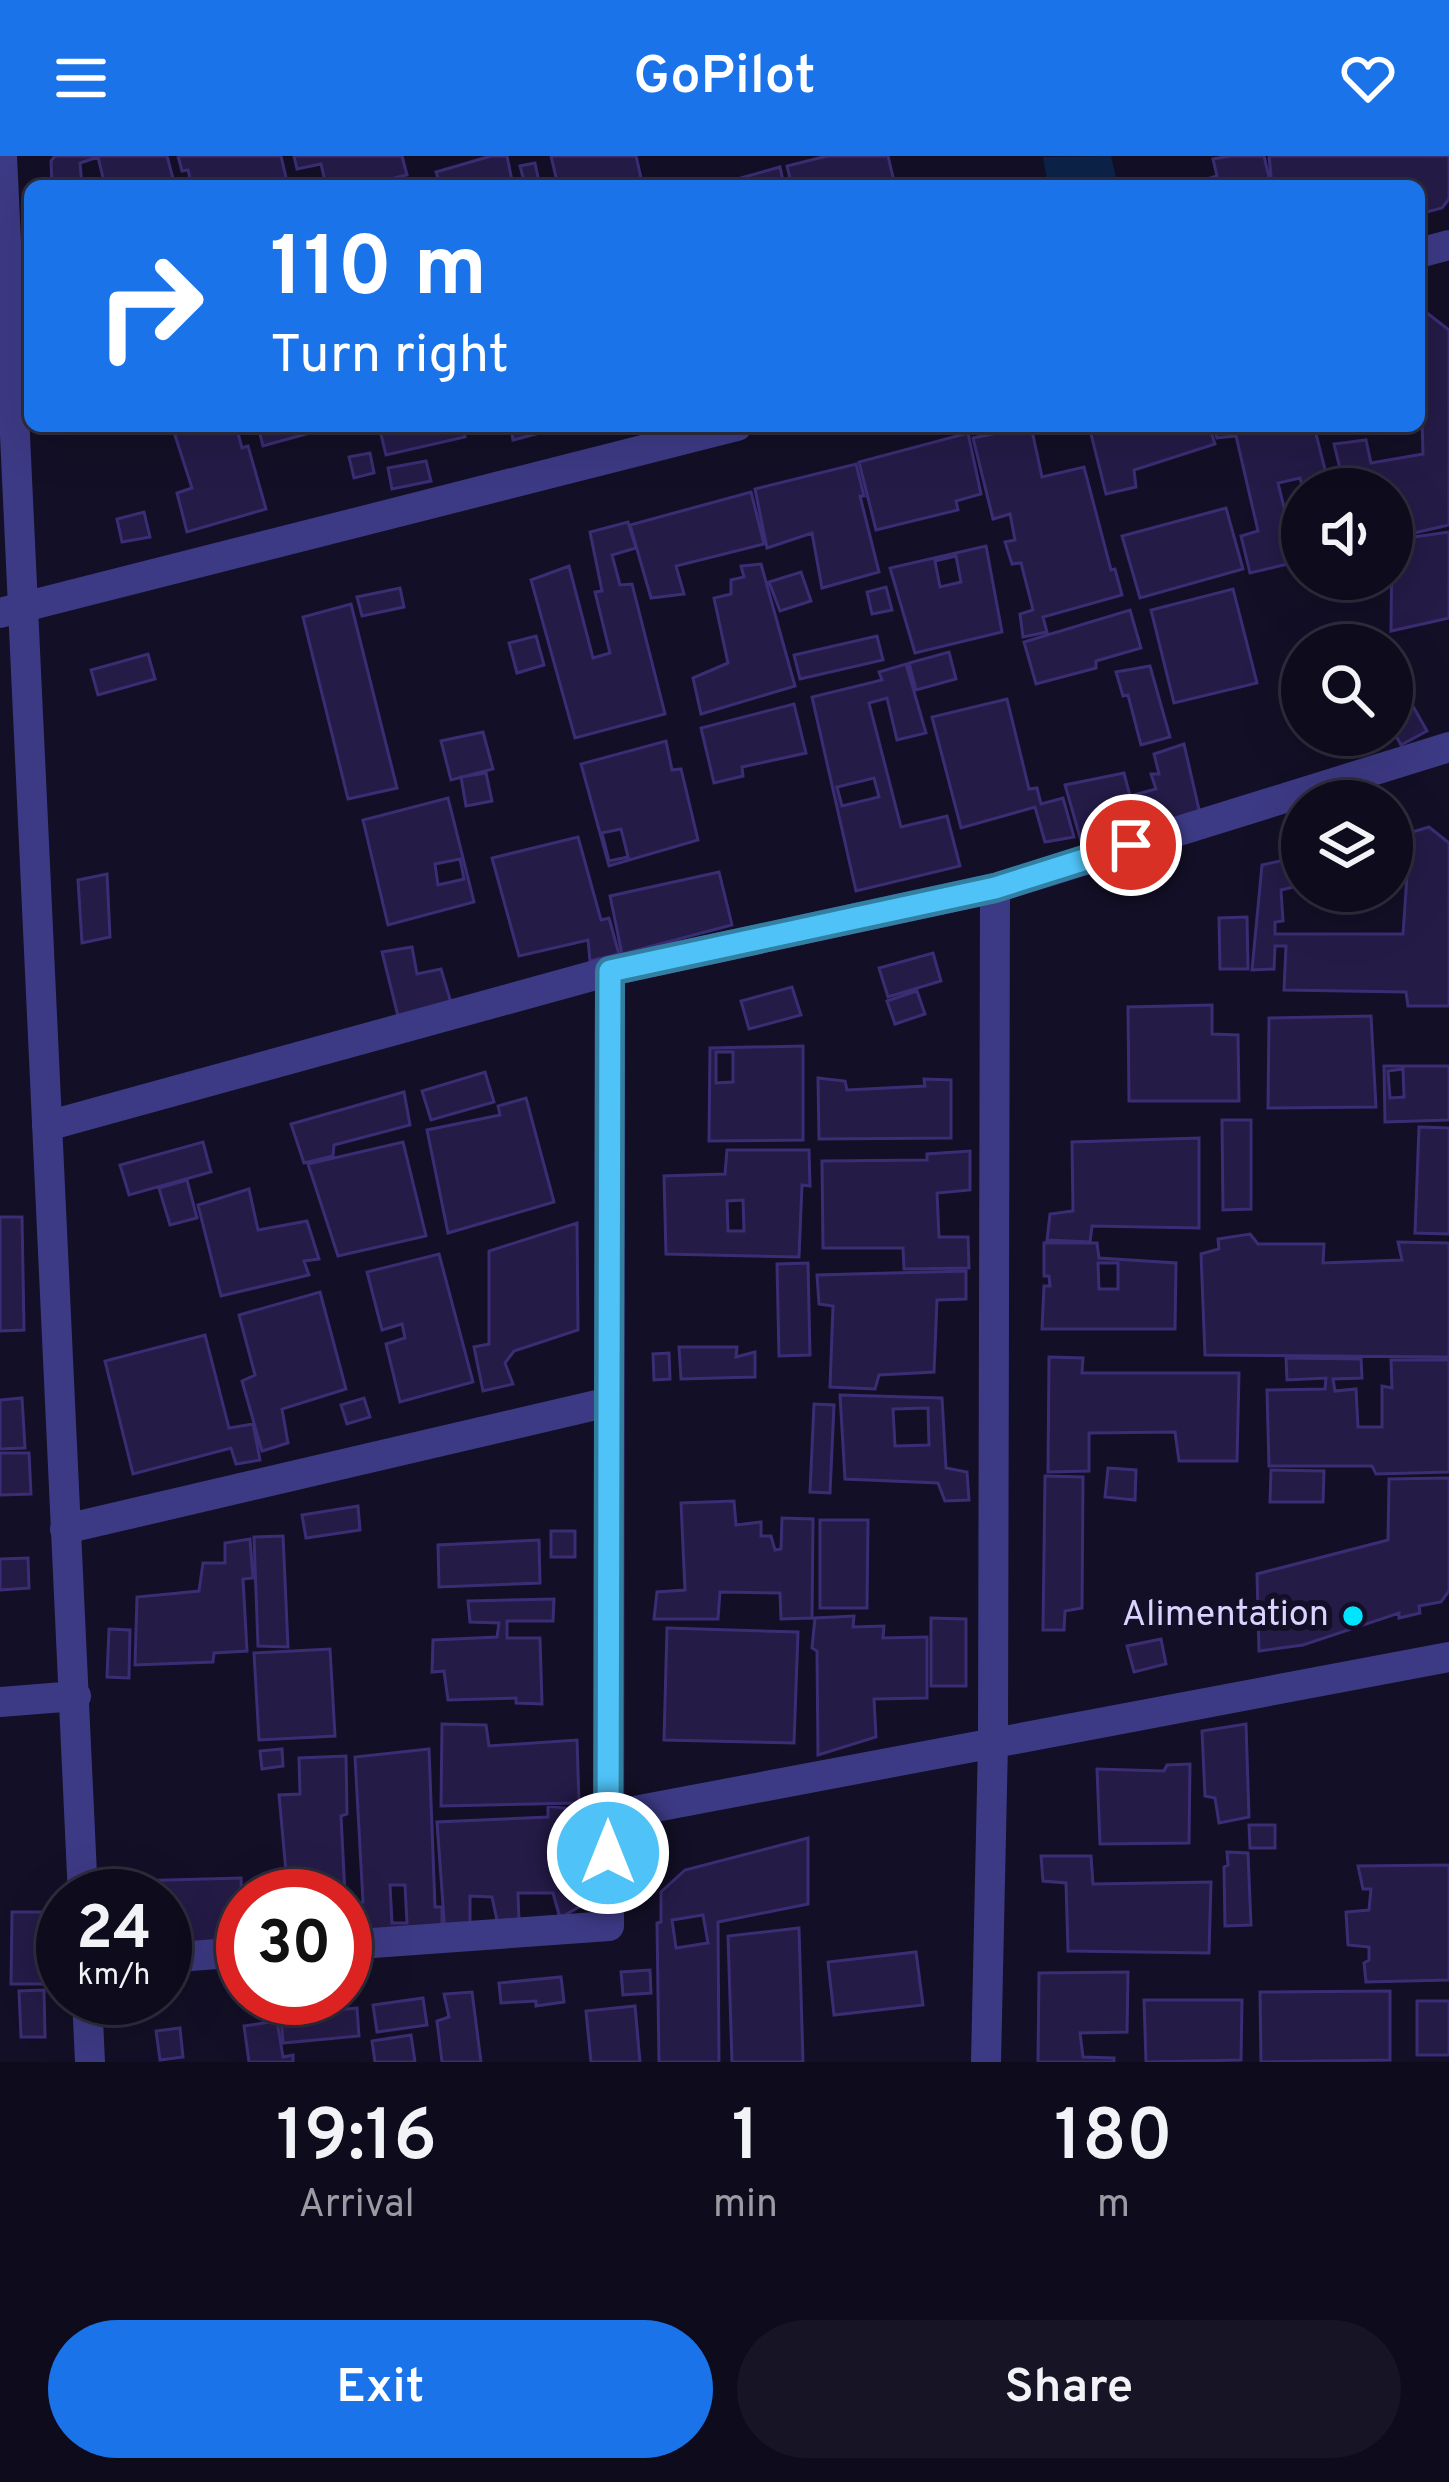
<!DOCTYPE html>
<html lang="en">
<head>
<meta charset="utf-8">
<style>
	:root { --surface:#0e0b1c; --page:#171425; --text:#f1f3f6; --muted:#9b9ba3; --line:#2e2b3b; --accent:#1a73e8 }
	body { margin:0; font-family:Overpass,sans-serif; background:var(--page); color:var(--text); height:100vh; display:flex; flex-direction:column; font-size:45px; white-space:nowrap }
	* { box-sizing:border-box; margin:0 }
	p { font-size:39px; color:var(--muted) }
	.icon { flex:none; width:66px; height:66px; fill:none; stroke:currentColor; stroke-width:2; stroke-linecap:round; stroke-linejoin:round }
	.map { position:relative; height:1906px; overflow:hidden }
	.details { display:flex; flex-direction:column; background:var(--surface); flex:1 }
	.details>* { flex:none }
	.hud { position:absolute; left:24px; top:24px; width:1401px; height:252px; border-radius:18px; box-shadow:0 12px 48px #0002,0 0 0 3px var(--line); background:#1a73e8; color:#fff; overflow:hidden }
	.tools { position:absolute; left:1281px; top:312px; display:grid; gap:24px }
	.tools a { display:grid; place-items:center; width:132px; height:132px; border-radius:50%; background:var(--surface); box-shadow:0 12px 48px #0002,0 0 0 3px var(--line); font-size:60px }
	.speed { position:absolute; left:36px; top:1713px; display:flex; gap:24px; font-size:60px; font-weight:700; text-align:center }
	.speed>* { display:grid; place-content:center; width:156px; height:156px; border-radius:50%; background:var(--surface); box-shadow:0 12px 48px #0002,0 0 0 3px var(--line); line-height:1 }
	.speed small { font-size:30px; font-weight:400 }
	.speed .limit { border:18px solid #d22; background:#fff; color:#111 }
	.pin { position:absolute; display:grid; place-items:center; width:102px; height:102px; color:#fff; margin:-51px; border:6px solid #fff; border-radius:50%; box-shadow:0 3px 12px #0007 }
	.me { position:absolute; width:132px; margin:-66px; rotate:0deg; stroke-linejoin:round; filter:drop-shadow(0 0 9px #0008) }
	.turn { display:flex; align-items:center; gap:42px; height:252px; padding:0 48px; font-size:54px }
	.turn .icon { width:156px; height:156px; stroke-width:2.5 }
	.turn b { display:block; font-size:84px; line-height:102px }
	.eta { display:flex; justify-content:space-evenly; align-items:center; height:204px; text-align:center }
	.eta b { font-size:72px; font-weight:600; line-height:84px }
	.action { display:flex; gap:24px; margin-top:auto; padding:24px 48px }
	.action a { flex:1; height:138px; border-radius:72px; background:var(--accent); color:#fff; font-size:48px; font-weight:600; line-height:138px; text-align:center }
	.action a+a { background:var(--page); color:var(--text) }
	header { display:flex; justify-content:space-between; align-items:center; height:156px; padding:0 48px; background:var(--accent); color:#fff; font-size:54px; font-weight:600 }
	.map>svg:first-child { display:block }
</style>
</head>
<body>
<header><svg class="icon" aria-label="menu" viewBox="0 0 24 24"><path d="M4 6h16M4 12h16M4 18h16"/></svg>GoPilot<svg class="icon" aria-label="heart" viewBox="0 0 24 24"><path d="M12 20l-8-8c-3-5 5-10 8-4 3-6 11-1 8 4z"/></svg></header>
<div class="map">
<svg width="1449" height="1906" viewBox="0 0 1449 1906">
	<rect width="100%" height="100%" fill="#130f26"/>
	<path fill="#0c2248" d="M 1111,0 L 1118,30 L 1048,30 L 1043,1 Z"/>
	<path fill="#241b47" stroke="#3b2d73" stroke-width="3" fill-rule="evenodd" d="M 55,0 L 167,0 L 175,30 L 105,30 L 98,1 L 80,7 L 82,30 L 52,30 L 51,5 Z
		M 178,0 L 281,0 L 288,30 L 192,30 L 188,14 L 182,15 Z
		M 294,0 L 402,0 L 407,19 L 360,30 L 326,30 L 321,8 L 297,13 Z
		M 491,0 L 507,0 L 513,30 L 441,30 L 436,16 Z
		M 551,0 L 636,0 L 641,22 L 609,30 L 558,30 Z
		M 827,0 L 888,0 L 895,30 L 792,30 L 787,10 Z
		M 1230,0 L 1264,0 L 1271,30 L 1183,30 L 1217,20 L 1213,3 Z
		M 1269,0 L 1449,0 L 1449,43 L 1442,52 L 1419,58 L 1419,30 L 1272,30 Z
		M 535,7 L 539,26 L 525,29 L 520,10 Z
		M 780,11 L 784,30 L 712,30 Z
		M 1427,157 L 1449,174 L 1449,369 L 1392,382 L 1392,333 L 1345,333 L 1334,288 L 1366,284 L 1371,307 L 1423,298 L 1419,159 Z
		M 172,270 L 236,270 L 242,292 L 248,290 L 266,353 L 187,376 L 177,337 L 192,332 Z
		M 258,270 L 335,270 L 263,290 Z
		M 379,270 L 462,270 L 465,281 L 386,299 Z
		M 511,270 L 566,270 L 513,284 Z
		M 1031,270 L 1042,321 L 1084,311 L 1111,414 L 1115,413 L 1122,439 L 1043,461 L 1047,476 L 1023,481 L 1020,458 L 1033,454 L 1021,407 L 1012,408 L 1005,386 L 1015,384 L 1010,358 L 993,363 L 973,282 Z
		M 1089,270 L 1209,270 L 1215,288 L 1134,314 L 1136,331 L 1106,338 Z
		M 1213,270 L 1314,270 L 1330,333 L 1303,333 L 1300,322 L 1278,327 L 1289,371 L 1302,368 L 1302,374 L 1293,376 L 1301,405 L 1250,417 L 1241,380 L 1258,375 L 1236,280 L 1217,282 Z
		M 968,277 L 981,338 L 956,345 L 958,354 L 876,374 L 859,306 Z
		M 370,297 L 374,317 L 354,322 L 349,301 Z
		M 426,305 L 431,325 L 392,333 L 388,312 Z
		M 856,308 L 864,340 L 860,340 L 879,416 L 822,432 L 812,377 L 767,392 L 755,333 Z
		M 751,336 L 764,388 L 676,410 L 684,438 L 651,442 L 630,369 Z
		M 1226,352 L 1243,413 L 1140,442 L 1122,380 Z
		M 144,356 L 150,381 L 122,386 L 117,363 Z
		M 628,366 L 636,392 L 612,399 L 620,429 L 632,428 L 665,558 L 575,582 L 531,424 L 569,410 L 593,502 L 610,497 L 595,436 L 602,435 L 590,376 Z
		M 1449,376 L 1449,462 L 1391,475 L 1392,384 Z
		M 986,390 L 1002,476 L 915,497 L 890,412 ZM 956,400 L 961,426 L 940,431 L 935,405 Z
		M 761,408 L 795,530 L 701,558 L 693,522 L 728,507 L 714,442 L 731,438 L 731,424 L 744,421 L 741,410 Z
		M 801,416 L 811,445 L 780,455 L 769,426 Z
		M 886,431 L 892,454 L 872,458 L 867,436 Z
		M 400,432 L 404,451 L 362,460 L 357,441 Z
		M 1233,433 L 1257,527 L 1174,547 L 1151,454 Z
		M 351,448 L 397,632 L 348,643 L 303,461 Z
		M 1130,454 L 1141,492 L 1096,505 L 1096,512 L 1036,528 L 1024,486 Z
		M 536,480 L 544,509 L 517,517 L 509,487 Z
		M 877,480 L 883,504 L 800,523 L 794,499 Z
		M 949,496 L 956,523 L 916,534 L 909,507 Z
		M 148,498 L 155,523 L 98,539 L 91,514 Z
		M 906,508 L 926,577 L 897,584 L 887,542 L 869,547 L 901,671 L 947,660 L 960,710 L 856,735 L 812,541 L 882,524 L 879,516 ZM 874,622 L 879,641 L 842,650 L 837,631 Z
		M 1150,510 L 1170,581 L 1141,589 L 1128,539 L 1123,540 L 1116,516 Z
		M 1007,543 L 1029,633 L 1037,632 L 1041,648 L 1063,642 L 1074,681 L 1045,686 L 1035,651 L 961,672 L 932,561 Z
		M 794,548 L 806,597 L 742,611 L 743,620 L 714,627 L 701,572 Z
		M 1414,552 L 1427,575 L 1401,589 L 1392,573 L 1392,564 Z
		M 483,576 L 493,613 L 451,624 L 441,585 Z
		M 666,585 L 672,614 L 681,613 L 698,684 L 609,710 L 581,608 ZM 621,673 L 628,701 L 609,705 L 602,677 Z
		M 1184,588 L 1200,658 L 1083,692 L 1065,629 L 1124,617 L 1130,640 L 1156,633 L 1151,618 L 1159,618 L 1154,598 Z
		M 486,617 L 492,645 L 466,650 L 461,621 Z
		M 448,642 L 474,746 L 388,769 L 363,664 ZM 460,703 L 464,723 L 438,729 L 435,708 Z
		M 1429,671 L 1449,687 L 1449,850 L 1408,850 L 1406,836 L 1284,834 L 1286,790 L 1275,790 L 1274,813 L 1252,814 L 1262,709 L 1302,700 L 1302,729 L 1281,734 L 1283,765 L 1275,766 L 1275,778 L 1403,778 L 1408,705 L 1392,707 L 1392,682 Z
		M 578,681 L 601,764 L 609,762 L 619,798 L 590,805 L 588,784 L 519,800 L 492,702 Z
		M 719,716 L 732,769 L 622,798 L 610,740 Z
		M 107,718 L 110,781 L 82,787 L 78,724 Z
		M 1247,761 L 1248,813 L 1220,813 L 1219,762 Z
		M 412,791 L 417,818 L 441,813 L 452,850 L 399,864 L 382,796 Z
		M 933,797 L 941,825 L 888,841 L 879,812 Z
		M 792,831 L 801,859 L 749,873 L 741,845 Z
		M 917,835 L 925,858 L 895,868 L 887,845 Z
		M 1212,849 L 1212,878 L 1238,879 L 1239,945 L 1129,945 L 1128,851 Z
		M 1371,860 L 1376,951 L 1268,952 L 1269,862 Z
		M 803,890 L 803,984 L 709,985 L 710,892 ZM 716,896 L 733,896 L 733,926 L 716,927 Z
		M 1384,910 L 1449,910 L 1449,964 L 1385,966 ZM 1403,913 L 1404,941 L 1390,942 L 1388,915 Z
		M 485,916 L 494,946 L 431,964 L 422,935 Z
		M 818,922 L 845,925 L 847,934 L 925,930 L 924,923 L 951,924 L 951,982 L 819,983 Z
		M 404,936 L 410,969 L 334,989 L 333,1000 L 304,1007 L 291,968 Z
		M 526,942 L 554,1046 L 448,1077 L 427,974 L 500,959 L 498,950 Z
		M 1222,964 L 1251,964 L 1251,1053 L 1223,1054 Z
		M 1419,971 L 1449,972 L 1449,1078 L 1415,1077 Z
		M 1199,982 L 1199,1072 L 1092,1070 L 1090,1086 L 1047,1084 L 1050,1058 L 1073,1055 L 1072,986 Z
		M 203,986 L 211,1016 L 129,1039 L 120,1009 Z
		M 403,986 L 426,1080 L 338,1100 L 308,1008 Z
		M 727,994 L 809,994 L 810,1030 L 802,1029 L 799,1101 L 666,1098 L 664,1020 L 725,1018 ZM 743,1044 L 744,1075 L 728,1075 L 727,1045 Z
		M 970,995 L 970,1034 L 937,1037 L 939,1081 L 968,1081 L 969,1112 L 904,1113 L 903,1092 L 823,1092 L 822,1005 L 927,1004 L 927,998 Z
		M 187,1024 L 197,1062 L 170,1069 L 159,1032 Z
		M 249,1033 L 258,1074 L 307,1065 L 319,1103 L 304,1105 L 309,1119 L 221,1140 L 198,1049 Z
		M 0,1061 L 22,1061 L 24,1174 L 0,1175 Z
		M 577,1067 L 578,1174 L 514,1195 L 505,1207 L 513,1228 L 483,1235 L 474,1191 L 489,1188 L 489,1095 Z
		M 1250,1078 L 1258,1088 L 1324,1088 L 1323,1107 L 1402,1104 L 1398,1086 L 1449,1087 L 1449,1201 L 1205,1199 L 1201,1098 L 1219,1093 L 1218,1083 Z
		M 1044,1087 L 1097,1087 L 1099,1102 L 1176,1107 L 1175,1173 L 1042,1173 L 1044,1130 L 1050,1130 L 1049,1120 L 1044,1120 ZM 1098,1107 L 1118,1107 L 1118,1133 L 1099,1133 Z
		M 439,1098 L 473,1226 L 400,1246 L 386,1188 L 405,1182 L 402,1168 L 382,1174 L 367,1116 Z
		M 808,1107 L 810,1199 L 779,1200 L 777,1108 Z
		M 966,1115 L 966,1143 L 937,1144 L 934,1216 L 879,1219 L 875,1233 L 830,1231 L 833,1150 L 819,1148 L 817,1119 Z
		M 320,1136 L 346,1233 L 282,1253 L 288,1287 L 262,1295 L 242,1225 L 255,1219 L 239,1159 Z
		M 205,1179 L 229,1272 L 253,1268 L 260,1304 L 236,1308 L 231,1292 L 133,1318 L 105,1205 Z
		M 679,1191 L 737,1191 L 736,1201 L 755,1196 L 755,1221 L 681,1223 Z
		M 669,1197 L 670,1223 L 654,1224 L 653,1198 Z
		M 1049,1201 L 1083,1202 L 1082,1217 L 1239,1217 L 1237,1305 L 1179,1305 L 1175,1276 L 1089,1277 L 1089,1315 L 1048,1316 Z
		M 1286,1202 L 1361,1203 L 1362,1222 L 1333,1223 L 1335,1235 L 1356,1233 L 1358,1271 L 1382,1271 L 1382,1230 L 1392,1232 L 1391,1204 L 1449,1204 L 1449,1316 L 1376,1318 L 1372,1310 L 1269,1310 L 1267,1234 L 1325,1233 L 1326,1222 L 1287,1224 Z
		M 840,1239 L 942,1242 L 946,1312 L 967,1316 L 969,1344 L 945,1345 L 938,1327 L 845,1323 ZM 928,1252 L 929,1289 L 895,1290 L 893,1253 Z
		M 22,1242 L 25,1292 L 0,1293 L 0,1244 Z
		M 364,1242 L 370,1261 L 347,1268 L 341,1249 Z
		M 814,1248 L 834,1249 L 830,1337 L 810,1336 Z
		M 0,1297 L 29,1297 L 31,1338 L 0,1339 Z
		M 1108,1312 L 1136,1314 L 1135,1344 L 1105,1341 Z
		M 1271,1314 L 1324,1315 L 1323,1346 L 1270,1346 Z
		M 1045,1320 L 1083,1321 L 1082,1452 L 1065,1455 L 1064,1474 L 1043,1474 Z
		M 1449,1322 L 1449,1435 L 1441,1446 L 1419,1450 L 1420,1457 L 1399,1462 L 1399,1457 L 1303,1489 L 1259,1495 L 1257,1418 L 1388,1384 L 1389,1323 Z
		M 734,1345 L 736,1369 L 761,1366 L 761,1380 L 771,1380 L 775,1394 L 781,1393 L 782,1362 L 813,1363 L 812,1462 L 781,1463 L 780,1437 L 720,1436 L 718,1463 L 654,1463 L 657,1436 L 685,1434 L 681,1347 Z
		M 358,1350 L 360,1374 L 306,1382 L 302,1359 Z
		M 820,1364 L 868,1364 L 867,1452 L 820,1452 Z
		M 551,1375 L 575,1375 L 575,1401 L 551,1401 Z
		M 283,1380 L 288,1491 L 258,1490 L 254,1381 Z
		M 250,1383 L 253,1422 L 243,1423 L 247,1495 L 214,1497 L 213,1506 L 135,1509 L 137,1441 L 199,1435 L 203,1407 L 225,1407 L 225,1387 Z
		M 539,1384 L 540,1427 L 439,1431 L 438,1389 Z
		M 28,1402 L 29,1432 L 0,1434 L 0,1403 Z
		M 554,1443 L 553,1465 L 507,1465 L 507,1482 L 540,1482 L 542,1548 L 516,1547 L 516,1542 L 448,1544 L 444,1515 L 432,1516 L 433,1484 L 497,1481 L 499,1467 L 470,1466 L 468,1445 Z
		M 854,1460 L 853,1471 L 884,1470 L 883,1482 L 927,1481 L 927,1542 L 874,1543 L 876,1581 L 818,1599 L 817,1495 L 812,1492 L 815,1462 Z
		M 931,1462 L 966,1463 L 966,1530 L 931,1530 Z
		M 667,1472 L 798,1476 L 794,1587 L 664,1584 Z
		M 109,1473 L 130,1474 L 129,1522 L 107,1521 Z
		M 1161,1483 L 1166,1508 L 1134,1516 L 1127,1490 Z
		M 330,1493 L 335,1580 L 259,1584 L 254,1497 Z
		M 442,1568 L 486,1569 L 489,1590 L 577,1584 L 579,1647 L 441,1650 Z
		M 1246,1568 L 1249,1661 L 1219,1667 L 1215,1642 L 1205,1640 L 1202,1575 Z
		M 282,1593 L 283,1610 L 262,1613 L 260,1595 Z
		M 429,1593 L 435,1751 L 442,1751 L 442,1778 L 359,1785 L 353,1750 L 363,1746 L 355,1601 ZM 390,1729 L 405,1729 L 407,1767 L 392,1767 Z
		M 346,1600 L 347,1658 L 341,1660 L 346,1758 L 345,1758 L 345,1740 L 294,1740 L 294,1717 L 286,1716 L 279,1639 L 300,1638 L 299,1602 Z
		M 1190,1608 L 1189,1687 L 1100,1688 L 1097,1613 L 1164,1615 L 1167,1609 Z
		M 548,1650 L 579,1654 L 579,1751 L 560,1762 L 553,1737 L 518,1737 L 519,1766 L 498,1769 L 492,1741 L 470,1740 L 470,1772 L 445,1777 L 437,1666 L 548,1661 Z
		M 1249,1669 L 1275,1669 L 1275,1692 L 1250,1692 Z
		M 808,1682 L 808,1748 L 718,1766 L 719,1906 L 659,1906 L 657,1767 L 661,1766 L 661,1736 L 685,1714 ZM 703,1759 L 708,1787 L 676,1792 L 672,1764 Z
		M 1227,1696 L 1248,1697 L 1251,1769 L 1225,1770 L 1224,1711 L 1228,1709 Z
		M 1041,1700 L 1091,1700 L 1093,1728 L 1211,1726 L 1209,1797 L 1068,1795 L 1066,1727 L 1043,1725 Z
		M 1449,1709 L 1449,1824 L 1366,1826 L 1364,1807 L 1369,1804 L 1369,1791 L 1348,1789 L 1346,1756 L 1369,1754 L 1371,1733 L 1363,1733 L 1358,1710 Z
		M 241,1722 L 243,1791 L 165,1789 L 165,1740 L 131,1740 L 131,1725 Z
		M 12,1756 L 43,1756 L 43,1828 L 11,1828 Z
		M 799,1772 L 803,1906 L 732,1906 L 728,1780 Z
		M 916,1796 L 923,1849 L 834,1859 L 828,1806 Z
		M 650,1814 L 651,1837 L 623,1839 L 621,1816 Z
		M 1128,1816 L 1127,1876 L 1080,1877 L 1083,1901 L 1114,1902 L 1114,1906 L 1038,1906 L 1039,1817 Z
		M 561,1821 L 564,1846 L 536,1850 L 536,1845 L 501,1847 L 499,1827 Z
		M 44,1834 L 45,1881 L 21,1881 L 19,1835 Z
		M 1390,1835 L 1390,1904 L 1261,1906 L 1260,1836 Z
		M 472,1836 L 481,1906 L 442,1906 L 437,1865 L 449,1861 L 444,1838 Z
		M 423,1842 L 427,1869 L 377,1876 L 373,1849 Z
		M 1144,1844 L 1242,1844 L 1241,1904 L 1146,1906 Z
		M 1417,1845 L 1449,1845 L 1449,1899 L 1417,1899 Z
		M 635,1850 L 640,1906 L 591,1906 L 586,1855 Z
		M 357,1852 L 359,1880 L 283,1887 L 281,1860 Z
		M 277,1865 L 283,1901 L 293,1899 L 293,1906 L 249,1906 L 244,1870 Z
		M 180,1872 L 183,1901 L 160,1904 L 156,1875 Z
		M 411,1879 L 415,1906 L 375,1906 L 372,1885 Z"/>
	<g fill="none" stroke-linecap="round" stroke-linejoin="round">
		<path stroke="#3d3a85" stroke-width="30" d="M 2,0 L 83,1740
			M 1419,97 L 1449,89
			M 0,457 L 737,270
			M 47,970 L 610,815 L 995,732 L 1449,591
			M 65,1373 L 609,1246
			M 0,1546 L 76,1540
			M 608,1660 L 1449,1501
			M 345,1789 L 609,1770 L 610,815
			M 165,1802 L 243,1796
			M 87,1842 L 90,1906
			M 986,1906 L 993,1587 L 995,732"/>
	</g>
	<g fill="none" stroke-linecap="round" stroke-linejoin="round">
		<g stroke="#337fa1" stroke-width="30">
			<path id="route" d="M 608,1697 L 610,815 L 995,732 L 1131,689"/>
		</g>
		<use href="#route" stroke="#4fc3f7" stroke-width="21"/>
	</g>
	<circle fill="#00e5ff" stroke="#130f26" stroke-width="4.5" cx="1353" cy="1460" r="12"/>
	<g text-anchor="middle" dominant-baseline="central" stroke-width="12" stroke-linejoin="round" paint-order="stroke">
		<g font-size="36" fill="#d9d4ff" stroke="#130f26" text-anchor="end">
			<text x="1329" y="1460">Alimentation</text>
		</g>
	</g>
</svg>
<div class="tools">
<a><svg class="icon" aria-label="sound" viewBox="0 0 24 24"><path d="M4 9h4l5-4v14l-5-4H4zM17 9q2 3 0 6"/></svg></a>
<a><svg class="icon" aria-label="search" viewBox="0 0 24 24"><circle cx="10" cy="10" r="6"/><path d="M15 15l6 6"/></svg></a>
<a><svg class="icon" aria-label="layers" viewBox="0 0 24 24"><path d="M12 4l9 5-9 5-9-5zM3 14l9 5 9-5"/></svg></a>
</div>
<div class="speed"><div>24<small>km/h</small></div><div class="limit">30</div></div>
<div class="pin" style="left:1131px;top:689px;background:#d93025"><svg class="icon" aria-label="arrive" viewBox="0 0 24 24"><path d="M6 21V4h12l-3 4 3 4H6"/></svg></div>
<svg class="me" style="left:608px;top:1697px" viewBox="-20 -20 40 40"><circle r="17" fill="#4fc3f7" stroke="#fff" stroke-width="3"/><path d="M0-11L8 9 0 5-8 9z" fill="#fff"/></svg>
<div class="hud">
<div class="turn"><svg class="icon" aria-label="right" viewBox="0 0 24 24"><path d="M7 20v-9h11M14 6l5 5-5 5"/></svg><div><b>110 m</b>Turn right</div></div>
</div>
</div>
<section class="details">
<div class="eta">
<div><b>19:16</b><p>Arrival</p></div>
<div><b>1</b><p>min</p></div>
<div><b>180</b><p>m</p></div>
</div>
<div class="action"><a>Exit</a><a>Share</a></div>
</section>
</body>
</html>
